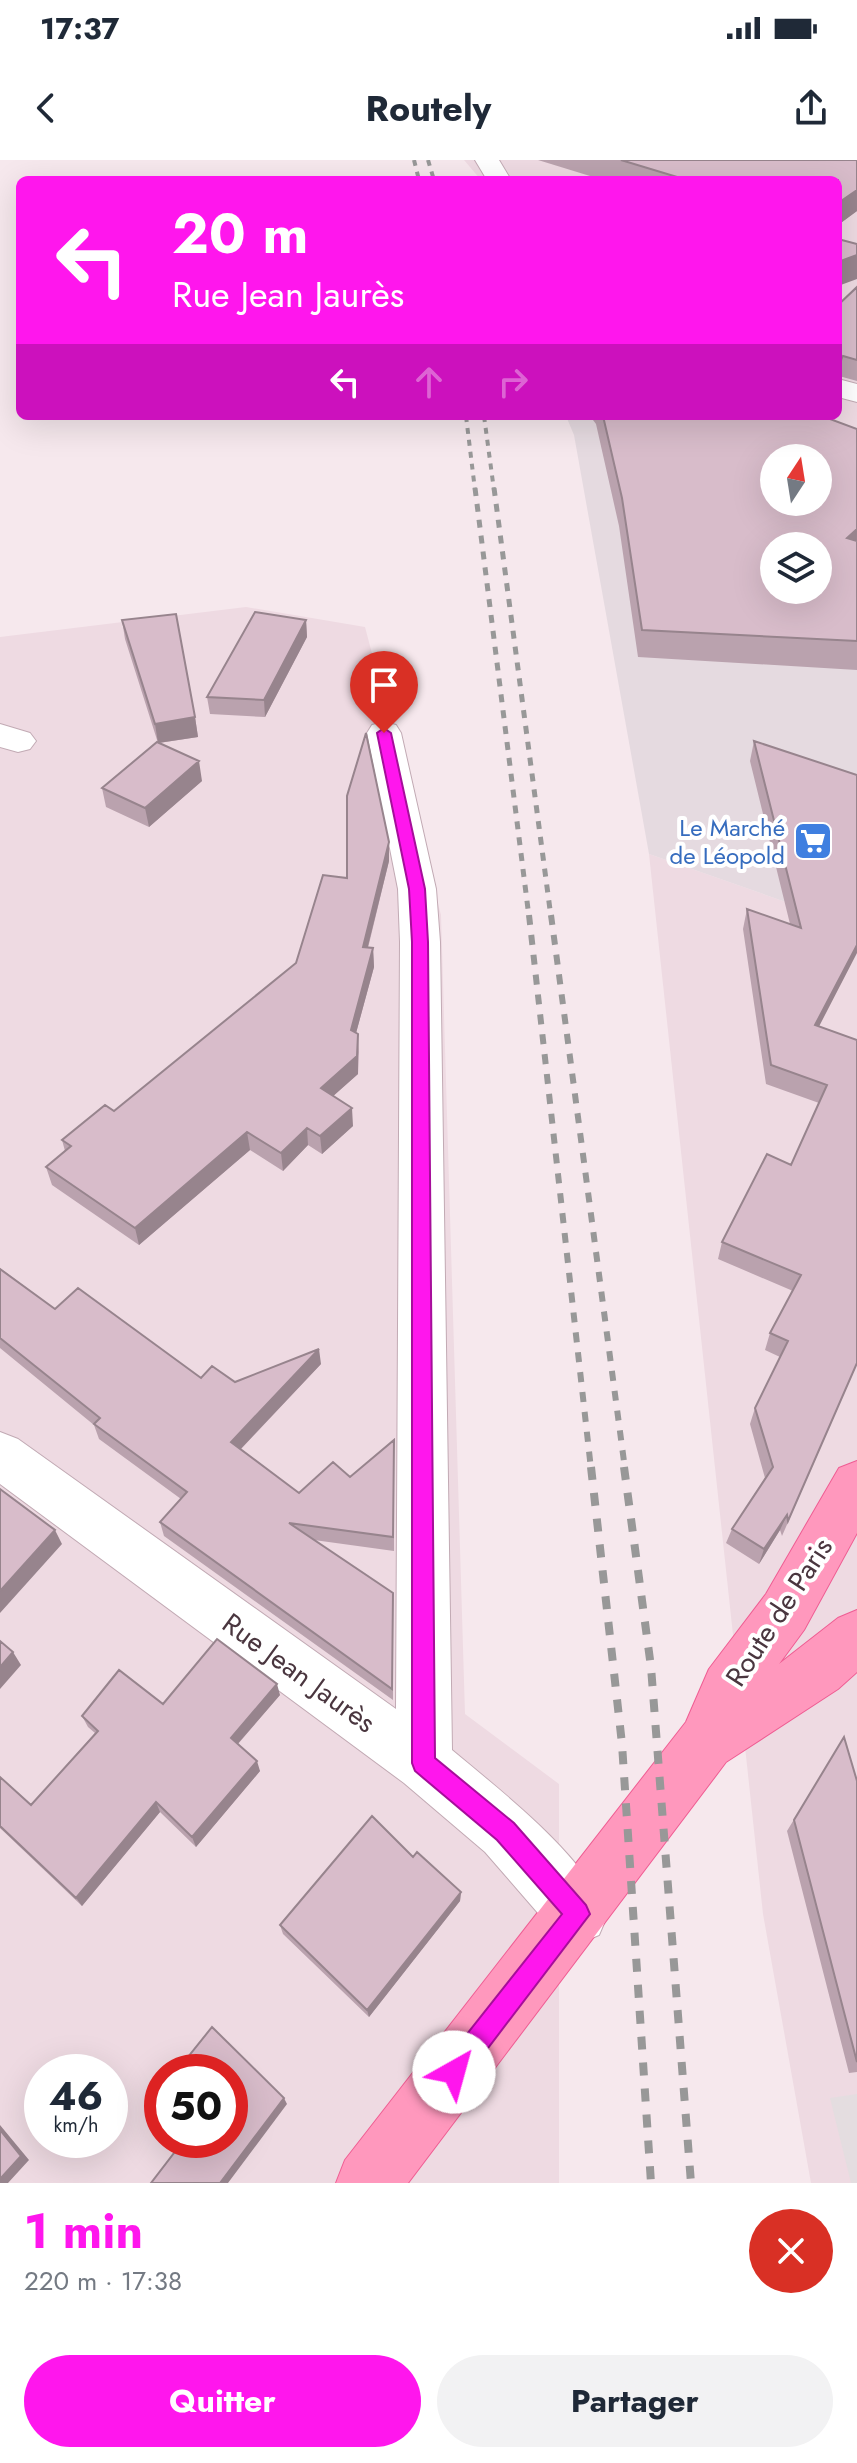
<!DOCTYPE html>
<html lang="fr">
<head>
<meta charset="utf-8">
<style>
	:root { --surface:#fff; --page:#f2f2f3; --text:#1f2937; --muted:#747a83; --accent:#ff16ed }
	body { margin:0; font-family:Jost,sans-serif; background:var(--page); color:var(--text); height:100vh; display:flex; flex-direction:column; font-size:30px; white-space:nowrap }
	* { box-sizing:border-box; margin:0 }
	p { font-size:26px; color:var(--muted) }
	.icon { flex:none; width:44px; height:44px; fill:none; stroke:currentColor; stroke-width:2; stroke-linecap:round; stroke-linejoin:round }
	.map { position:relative; height:2023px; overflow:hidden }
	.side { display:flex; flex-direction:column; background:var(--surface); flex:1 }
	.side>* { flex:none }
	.hud { position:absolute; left:16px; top:16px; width:826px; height:244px; border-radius:12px; box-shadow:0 8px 32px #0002; background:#ff16ed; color:#fff; overflow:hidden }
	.needle { width:52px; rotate:12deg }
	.fabs { position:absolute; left:760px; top:284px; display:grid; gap:16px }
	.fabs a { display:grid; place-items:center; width:72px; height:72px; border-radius:50%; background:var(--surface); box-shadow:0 8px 32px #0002; font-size:40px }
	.speed { position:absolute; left:24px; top:1894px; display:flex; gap:16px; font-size:40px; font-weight:700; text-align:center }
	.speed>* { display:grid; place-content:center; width:104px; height:104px; border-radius:50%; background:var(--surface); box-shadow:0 8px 32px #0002; line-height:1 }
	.speed small { font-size:20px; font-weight:400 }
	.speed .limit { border:12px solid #d22; background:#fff; color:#111 }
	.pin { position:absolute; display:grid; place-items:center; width:68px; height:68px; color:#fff; margin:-82px -34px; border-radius:50% 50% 50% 0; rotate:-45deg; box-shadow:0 0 8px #0007 }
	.pin .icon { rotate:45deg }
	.me { position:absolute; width:88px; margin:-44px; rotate:38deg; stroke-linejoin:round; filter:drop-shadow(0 0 6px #0008) }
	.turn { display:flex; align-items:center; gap:28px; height:168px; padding:0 24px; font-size:36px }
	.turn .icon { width:104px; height:104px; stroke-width:2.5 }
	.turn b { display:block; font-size:56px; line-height:68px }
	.lanes { display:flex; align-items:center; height:76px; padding:0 24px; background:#0003; justify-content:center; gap:40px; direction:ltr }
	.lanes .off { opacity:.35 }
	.round { display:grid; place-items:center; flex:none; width:84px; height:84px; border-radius:42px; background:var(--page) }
	.headline { display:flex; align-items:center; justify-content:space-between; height:136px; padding:0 24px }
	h1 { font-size:48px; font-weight:700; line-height:60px; color:var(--accent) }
	.action { display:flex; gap:16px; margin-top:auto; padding:16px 24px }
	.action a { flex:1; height:92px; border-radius:48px; background:var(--accent); color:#fff; font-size:32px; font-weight:700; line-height:92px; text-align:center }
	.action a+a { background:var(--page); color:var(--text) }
	.status { display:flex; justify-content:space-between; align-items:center; height:56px; padding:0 40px; background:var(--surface); direction:ltr }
	.status svg { height:22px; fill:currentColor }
	header { display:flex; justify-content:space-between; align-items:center; height:104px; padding:0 24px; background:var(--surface); font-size:36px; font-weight:700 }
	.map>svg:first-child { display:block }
</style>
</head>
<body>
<div class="status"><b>17:37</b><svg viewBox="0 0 49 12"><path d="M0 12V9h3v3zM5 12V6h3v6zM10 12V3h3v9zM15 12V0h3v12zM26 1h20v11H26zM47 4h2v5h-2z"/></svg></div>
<header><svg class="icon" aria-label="back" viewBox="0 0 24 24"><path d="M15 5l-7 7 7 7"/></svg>Routely<svg class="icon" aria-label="share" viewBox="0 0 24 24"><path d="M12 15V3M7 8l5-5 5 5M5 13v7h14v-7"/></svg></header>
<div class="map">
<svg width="857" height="2023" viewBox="0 0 857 2023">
	<rect width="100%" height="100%" fill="#f6e8ed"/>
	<path fill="#eedae2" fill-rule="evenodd" d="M 464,0 L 857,0 L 857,291 L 758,256 L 838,256 L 838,20 L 481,20 Z
		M 246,447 L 365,467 L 441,755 L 465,1554 L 559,1624 L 559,2023 L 0,2023 L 0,477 ZM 42,1912 L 110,1912 L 110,1980 L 42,1980 ZM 162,1912 L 230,1912 L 230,1980 L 162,1980 Z
		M 649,694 L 857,767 L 857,2023 L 811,2023 L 763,1754 Z"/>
	<path fill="#e5dae0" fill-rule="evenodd" d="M 566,256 L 758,256 L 857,291 L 857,767 L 649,694 L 574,275 ZM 774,298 L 818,298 L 818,342 L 774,342 ZM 774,386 L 818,386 L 818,430 L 774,430 Z"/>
	<path fill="#e4dde0" d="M 857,1934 L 857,2023 L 851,2023 L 830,1938 Z"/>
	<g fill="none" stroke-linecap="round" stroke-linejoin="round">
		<g stroke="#c2aab4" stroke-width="2">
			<path id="minor" d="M 475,0 L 499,0 L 511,20 L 487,20 Z
				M 838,219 L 857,224 L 857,242 L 838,237 Z
				M 384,562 L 396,565 L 401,573 L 436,729 L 440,782 L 452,1590 C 502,1632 583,1694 608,1754 L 599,1775 L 578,1784 L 557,1775 L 485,1692 L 404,1623 L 0,1324 L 0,1272 L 18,1279 L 396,1549 L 400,782 L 398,729 L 367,573 L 372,565 Z
				M 0,564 L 30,573 L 36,581 L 30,589 L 18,592 L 0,587 Z"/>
		</g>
		<g stroke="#ef5d93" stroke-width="2">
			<path id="major" d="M 857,1301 L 857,1373 L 804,1470 L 779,1504 L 838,1458 L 857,1450 L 857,1512 L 838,1529 L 726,1602 L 408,2023 L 336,2023 L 345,2000 L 686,1562 L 709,1509 L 766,1434 L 839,1308 Z"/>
		</g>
		<use href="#minor" fill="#fff" fill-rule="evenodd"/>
		<use href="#major" fill="#ff98bd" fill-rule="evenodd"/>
		<path stroke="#989898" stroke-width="4" stroke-dasharray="6 6" stroke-linecap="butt" d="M 414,0 L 419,20
			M 428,0 L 434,20
			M 466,256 L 475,330
			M 484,256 L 494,330"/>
		<path stroke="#989898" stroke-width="5" stroke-dasharray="8 8" stroke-linecap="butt" d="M 475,328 L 529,757
			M 494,328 L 551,757"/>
		<path stroke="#989898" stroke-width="6" stroke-dasharray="10 10" stroke-linecap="butt" d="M 529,755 L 591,1309
			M 551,755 L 625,1309"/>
		<path stroke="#989898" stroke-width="8" stroke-dasharray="13 13" stroke-linecap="butt" d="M 591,1307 L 622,1584 L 651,2023
			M 624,1307 L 651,1507 L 691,2023"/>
	</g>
	<path fill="#baa2ae" d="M 538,0 L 857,0 L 857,51 L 838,65 L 838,20 L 603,20 Z
		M 857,127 L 857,221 L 839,216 L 838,217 L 838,145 Z
		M 590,256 L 822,256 L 857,269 L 857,510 L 638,497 L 619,366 L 596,264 Z
		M 122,460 L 195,557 L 198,577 L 159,583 L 202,621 L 149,667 L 106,647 L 102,628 L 158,583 L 125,479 Z
		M 306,460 L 307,477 L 265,557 L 210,554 L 207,537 Z
		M 754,581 L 857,615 L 819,866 L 857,880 L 857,1204 L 782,1376 L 780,1370 L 759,1404 L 726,1383 L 732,1369 L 765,1318 L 750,1264 L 755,1248 L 780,1197 L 765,1190 L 770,1173 L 793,1131 L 718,1099 L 722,1082 L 791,1005 L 819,943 L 766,924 L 743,769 L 747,749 L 790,764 L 750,601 Z
		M 389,701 L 368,788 L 373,788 L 374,807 L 356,873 L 358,874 L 359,892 L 358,914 L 333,936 L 353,966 L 322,994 L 308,985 L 283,1011 L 250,990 L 139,1085 L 52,1025 L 46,1007 L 65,991 L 62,980 L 114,951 L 296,803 L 347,718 Z
		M 0,1108 L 55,1149 L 201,1218 L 235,1222 L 321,1204 L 241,1289 L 299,1333 L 350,1317 L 394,1295 L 394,1391 L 314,1380 L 393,1433 L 393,1540 L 164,1376 L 160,1362 L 181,1339 L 99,1279 L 94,1265 L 0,1188 Z
		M 280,1535 L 238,1584 L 260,1611 L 196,1687 L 160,1652 L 82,1746 L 0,1668 L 0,1617 L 31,1645 L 95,1573 L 88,1567 L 82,1556 L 163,1544 Z
		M 844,1577 L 857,1621 L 857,1912 L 849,1913 L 787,1671 Z
		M 413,1697 L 461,1732 L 460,1741 L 369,1857 L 283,1774 L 280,1765 Z"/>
	<path fill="#97848d" d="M 857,30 L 857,51 L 838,65 L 838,43 Z
		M 857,95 L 857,119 L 838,126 L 838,102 Z
		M 843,196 L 839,216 L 838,217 L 839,202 Z
		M 857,369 L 857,391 L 847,378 Z
		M 306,460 L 307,477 L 265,557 L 264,540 Z
		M 195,557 L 198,577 L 158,583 L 155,564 Z
		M 199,601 L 202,621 L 149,667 L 145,648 Z
		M 389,682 L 389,701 L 363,806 L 363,787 Z
		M 857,785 L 857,793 L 810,884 L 815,865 Z
		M 373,788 L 374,807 L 352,888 L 351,870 Z
		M 358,874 L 358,914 L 322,946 L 321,928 Z
		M 352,948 L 353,966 L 322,994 L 320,976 Z
		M 307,968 L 308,985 L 283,1011 L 281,993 Z
		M 247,972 L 250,990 L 139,1085 L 135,1068 Z
		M 319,1189 L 321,1204 L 234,1296 L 231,1282 Z
		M 787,1355 L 780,1370 L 759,1404 L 764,1389 Z
		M 55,1370 L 62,1384 L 0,1453 L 0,1431 Z
		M 13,1492 L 21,1505 L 0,1529 L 0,1507 Z
		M 277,1524 L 280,1535 L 234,1588 L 231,1578 Z
		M 257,1601 L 260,1611 L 196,1687 L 192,1677 Z
		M 156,1642 L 160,1652 L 82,1746 L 76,1738 Z
		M 461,1732 L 460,1741 L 369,1857 L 367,1850 Z
		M 284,1938 L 287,1944 L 228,2023 L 220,2023 Z
		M 0,1965 L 29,2000 L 8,2023 L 0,2023 Z"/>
	<path fill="#d8bcca" stroke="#97848d" stroke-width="2" fill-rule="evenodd" d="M 621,0 L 857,0 L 857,30 L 838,43 L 838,20 L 687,20 Z
		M 838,79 L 857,84 L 857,95 L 838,102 Z
		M 857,127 L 857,200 L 843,196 L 839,202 L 838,202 L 838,145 Z
		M 603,256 L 822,256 L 857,269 L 857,369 L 847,378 L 857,381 L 857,481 L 642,470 L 622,338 ZM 774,298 L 818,298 L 818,342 L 774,342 ZM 774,386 L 818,386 L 818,430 L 774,430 Z
		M 255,452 L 306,460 L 264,540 L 207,537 Z
		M 176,454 L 195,557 L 155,564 L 122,460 Z
		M 366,573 L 389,682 L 363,787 L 373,788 L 351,870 L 358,874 L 357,896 L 321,928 L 352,948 L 320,976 L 307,968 L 281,993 L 247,972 L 135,1068 L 46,1007 L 71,986 L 62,980 L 105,945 L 114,951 L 296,803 L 323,715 L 347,718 L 347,636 Z
		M 754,581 L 857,615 L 857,785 L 815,865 L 857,880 L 857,1203 L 788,1361 L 787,1355 L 764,1389 L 732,1369 L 773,1307 L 755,1248 L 788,1181 L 770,1173 L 801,1115 L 722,1082 L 767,994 L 791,1005 L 827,925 L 771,905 L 747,749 L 801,768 Z
		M 157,582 L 199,601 L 145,648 L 102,628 Z
		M 0,1109 L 55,1149 L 78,1128 L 201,1218 L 212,1206 L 235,1222 L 319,1189 L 231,1282 L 299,1333 L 333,1302 L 350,1317 L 394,1280 L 393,1377 L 289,1363 L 393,1433 L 392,1529 L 160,1362 L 187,1332 L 94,1264 L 100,1258 L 0,1178 Z
		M 0,1329 L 55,1370 L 0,1431 Z
		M 217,1479 L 277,1524 L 231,1578 L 257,1601 L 192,1677 L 156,1642 L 76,1738 L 0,1666 L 0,1617 L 31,1645 L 98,1571 L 82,1556 L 119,1510 L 163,1544 Z
		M 0,1481 L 13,1492 L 0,1507 Z
		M 844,1577 L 857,1621 L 857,1902 L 794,1660 Z
		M 372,1656 L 413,1697 L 417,1692 L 461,1732 L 367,1850 L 280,1765 Z
		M 212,1867 L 284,1938 L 220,2023 L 151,2023 L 184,1980 L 230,1980 L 230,1912 L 176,1912 Z
		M 162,1929 L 162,1949 L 153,1940 Z
		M 0,1970 L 21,1996 L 0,2019 Z"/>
	<path fill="#ff16ed" stroke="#a60e9a" stroke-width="2" d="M 384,568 L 391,573 L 425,729 L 428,782 L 435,1598 L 514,1663 L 586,1745 L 590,1754 L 463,1921 L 454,1925 L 444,1921 L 441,1912 L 444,1903 L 562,1754 L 497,1680 L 415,1611 L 412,1603 L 412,782 L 409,729 L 377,573 Z"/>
	<defs>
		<g id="supermarket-square" transform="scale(2)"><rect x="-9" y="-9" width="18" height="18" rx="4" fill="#3f7fe0" stroke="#fff"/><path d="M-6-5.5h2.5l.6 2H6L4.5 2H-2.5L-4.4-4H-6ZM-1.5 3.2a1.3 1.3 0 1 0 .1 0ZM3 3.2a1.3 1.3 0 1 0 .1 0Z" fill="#fff"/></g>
	</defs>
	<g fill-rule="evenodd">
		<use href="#supermarket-square" x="813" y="681"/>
	</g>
	<g text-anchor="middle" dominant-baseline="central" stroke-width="8" stroke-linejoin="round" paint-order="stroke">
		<g font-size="24" fill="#366cbe" stroke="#fff" text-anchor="end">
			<text x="785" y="667">Le Marché<tspan x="785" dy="28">de Léopold</tspan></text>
		</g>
		<g font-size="28" fill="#4a363f" stroke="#fff">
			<text transform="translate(779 1452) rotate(-57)">Route de Paris</text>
			<text transform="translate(299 1513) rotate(36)">Rue Jean Jaurès</text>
		</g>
	</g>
</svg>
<div class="fabs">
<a><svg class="needle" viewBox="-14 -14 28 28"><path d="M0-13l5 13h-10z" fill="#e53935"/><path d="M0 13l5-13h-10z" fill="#747a83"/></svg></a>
<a><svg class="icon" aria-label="layers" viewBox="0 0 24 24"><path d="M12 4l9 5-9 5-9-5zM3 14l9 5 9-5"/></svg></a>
</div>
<div class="speed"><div>46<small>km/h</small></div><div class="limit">50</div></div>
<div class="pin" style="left:384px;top:573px;background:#d93025"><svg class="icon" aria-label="arrive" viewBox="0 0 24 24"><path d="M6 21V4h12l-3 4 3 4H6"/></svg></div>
<svg class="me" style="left:454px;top:1912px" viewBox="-20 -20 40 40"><circle r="19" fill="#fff"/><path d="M0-13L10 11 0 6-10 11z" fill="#ff16ed"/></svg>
<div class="hud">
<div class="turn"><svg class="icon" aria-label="left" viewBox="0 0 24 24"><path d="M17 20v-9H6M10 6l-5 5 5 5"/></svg><div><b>20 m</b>Rue Jean Jaurès</div></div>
<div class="lanes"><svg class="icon" aria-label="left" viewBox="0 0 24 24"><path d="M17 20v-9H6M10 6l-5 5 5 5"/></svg><svg class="icon off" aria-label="ahead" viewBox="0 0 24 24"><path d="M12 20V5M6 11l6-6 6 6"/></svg><svg class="icon off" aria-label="right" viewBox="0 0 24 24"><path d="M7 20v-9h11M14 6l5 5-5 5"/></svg></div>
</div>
</div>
<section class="side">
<div class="headline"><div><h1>1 min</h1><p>220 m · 17:38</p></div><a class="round" style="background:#d93025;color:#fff"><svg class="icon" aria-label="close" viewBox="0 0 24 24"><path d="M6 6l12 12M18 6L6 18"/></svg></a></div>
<div class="action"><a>Quitter</a><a>Partager</a></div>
</section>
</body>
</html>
